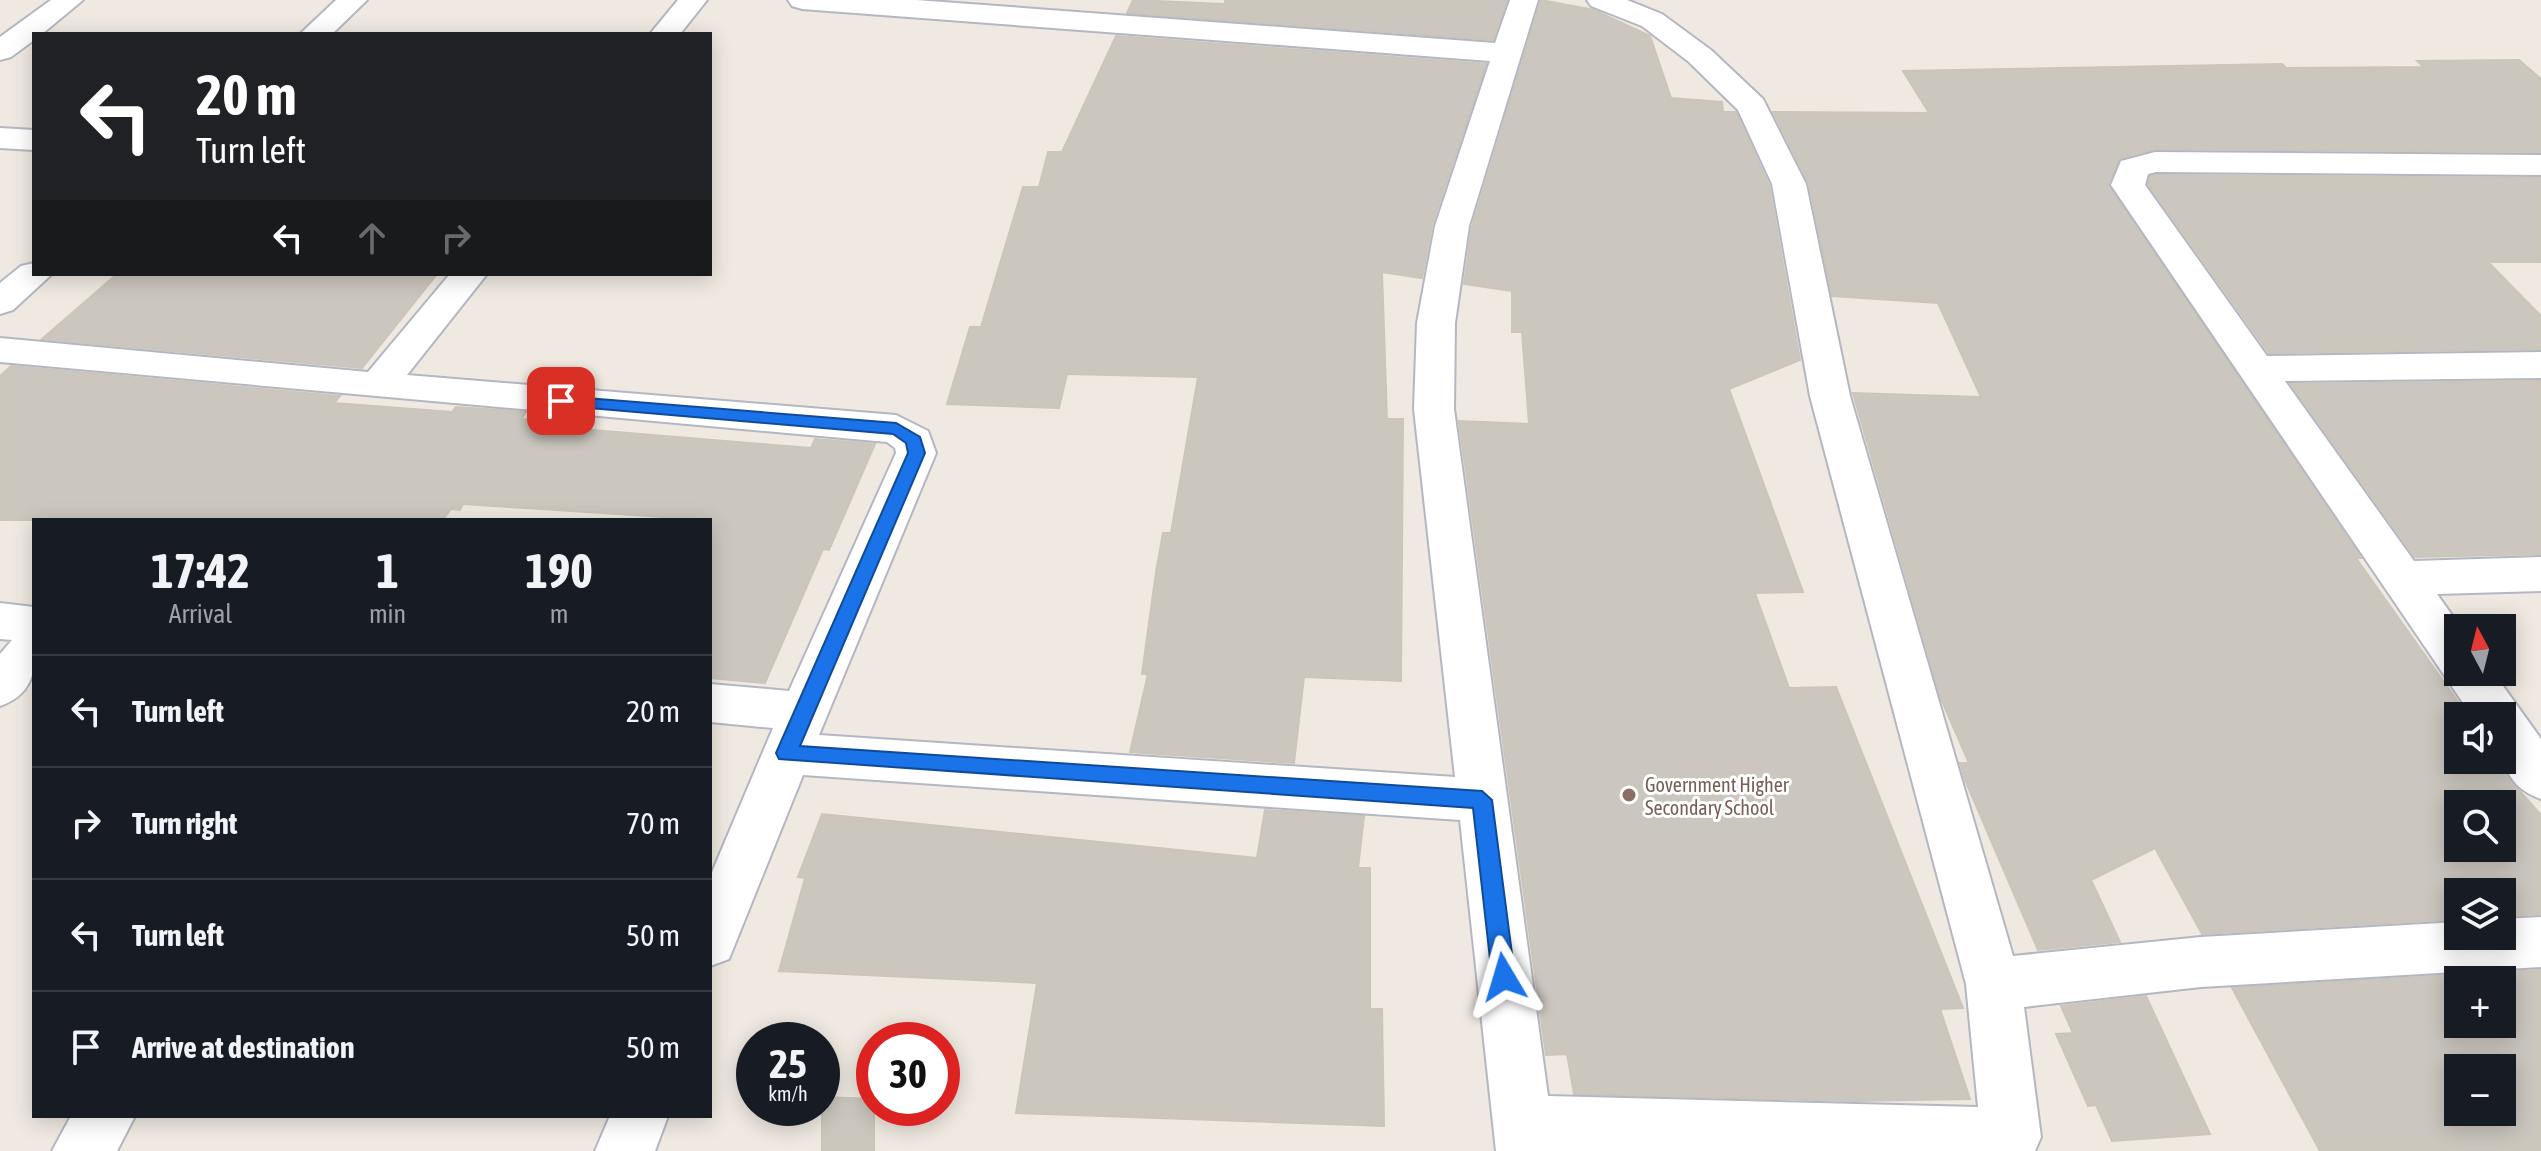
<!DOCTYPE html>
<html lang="en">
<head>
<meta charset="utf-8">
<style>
	:root { --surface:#171b24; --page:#242831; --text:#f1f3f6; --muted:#9ea1a6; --line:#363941 }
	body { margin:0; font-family:"Asap Condensed",sans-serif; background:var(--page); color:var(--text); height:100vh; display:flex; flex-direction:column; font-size:30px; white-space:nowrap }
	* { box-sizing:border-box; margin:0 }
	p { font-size:26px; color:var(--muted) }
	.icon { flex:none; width:44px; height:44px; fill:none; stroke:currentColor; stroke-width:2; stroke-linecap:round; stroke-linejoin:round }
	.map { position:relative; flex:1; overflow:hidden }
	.sheet { position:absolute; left:32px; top:518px; width:680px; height:600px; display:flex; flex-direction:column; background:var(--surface); border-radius:0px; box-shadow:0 4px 20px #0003 }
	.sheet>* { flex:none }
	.top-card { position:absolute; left:32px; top:32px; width:680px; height:244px; border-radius:0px; box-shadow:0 4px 20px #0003; background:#202124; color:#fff; overflow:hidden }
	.needle { width:52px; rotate:353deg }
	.tools { position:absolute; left:2444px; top:614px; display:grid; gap:16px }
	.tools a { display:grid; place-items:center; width:72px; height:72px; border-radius:0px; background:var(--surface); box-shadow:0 4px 20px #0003; font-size:40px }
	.speed { position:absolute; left:736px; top:1022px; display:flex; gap:16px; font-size:40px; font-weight:700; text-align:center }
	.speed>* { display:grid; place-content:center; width:104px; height:104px; border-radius:50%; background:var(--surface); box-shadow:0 4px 20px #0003; line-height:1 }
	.speed small { font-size:20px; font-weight:400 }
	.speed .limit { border:12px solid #d22; background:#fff; color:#111 }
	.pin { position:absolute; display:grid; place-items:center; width:68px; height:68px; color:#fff; margin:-34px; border-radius:16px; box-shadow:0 4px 12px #0006 }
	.me { position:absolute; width:88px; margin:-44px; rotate:353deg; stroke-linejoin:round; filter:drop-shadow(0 0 6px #0008) }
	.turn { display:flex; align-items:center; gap:28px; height:168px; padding:0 32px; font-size:36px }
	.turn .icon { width:104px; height:104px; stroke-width:2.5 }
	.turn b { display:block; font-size:56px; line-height:68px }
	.lanes { display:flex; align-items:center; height:76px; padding:0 32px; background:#0003; justify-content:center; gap:40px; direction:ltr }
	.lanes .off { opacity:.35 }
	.eta { display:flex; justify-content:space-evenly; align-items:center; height:136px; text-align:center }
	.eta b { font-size:48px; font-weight:700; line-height:56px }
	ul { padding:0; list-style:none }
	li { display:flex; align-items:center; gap:24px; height:112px; padding:0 32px; border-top:2px solid var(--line) }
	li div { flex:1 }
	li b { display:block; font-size:30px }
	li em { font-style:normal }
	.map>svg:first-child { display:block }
</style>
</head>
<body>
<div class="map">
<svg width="2541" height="1151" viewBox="0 0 2541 1151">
	<rect width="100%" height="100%" fill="#efe9e1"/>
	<path fill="#cbc7bf" stroke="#cbc5ba" stroke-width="2" fill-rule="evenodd" d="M 1133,0 L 1225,4 L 1225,0 L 1507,0 L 1493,40 L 1127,13 Z
		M 1541,0 L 1594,10 L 1650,36 L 1671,98 L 1722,102 L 1723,112 L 1736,112 L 1769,185 L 1800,360 L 1729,389 L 1803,592 L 1755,593 L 1789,688 L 1836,687 L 1963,1008 L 1940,1009 L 1970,1099 L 1855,1101 L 1574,1094 L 1567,1054 L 1546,1055 L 1459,421 L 1529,424 L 1522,332 L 1512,332 L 1512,291 L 1464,284 L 1472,227 Z
		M 1116,36 L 1486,64 L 1432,225 L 1422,278 L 1382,272 L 1387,419 L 1403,419 L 1401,681 L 1304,677 L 1294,763 L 1130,752 L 1148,674 L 1142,674 L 1156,572 L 1163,533 L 1171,533 L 1198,377 L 1067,374 L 1059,408 L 947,404 L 970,327 L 981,327 L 1023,187 L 1039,187 L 1048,152 L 1062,152 Z
		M 2519,60 L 2541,79 L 2541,152 L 2155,149 L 2120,158 L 2108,184 L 2361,558 L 2356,558 L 2468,716 L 2458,716 L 2458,760 L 2501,760 L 2508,778 L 2541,815 L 2541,914 L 2502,916 L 2502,892 L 2458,892 L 2458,919 L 2202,934 L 2155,848 L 2091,880 L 2120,942 L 2038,950 L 1965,780 L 1960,763 L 1969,763 L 1941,699 L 1853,393 L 1981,397 L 1938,303 L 1832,296 L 1809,183 L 1773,112 L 1929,113 L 1903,71 L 2282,64 L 2286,68 L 2424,67 L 2417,61 ZM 2458,804 L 2502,804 L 2502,848 L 2458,848 Z
		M 2156,175 L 2541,178 L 2541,262 L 2488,262 L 2541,316 L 2541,349 L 2269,353 L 2148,184 L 2150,176 Z
		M 117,274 L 437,274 L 362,368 L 42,339 Z
		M 11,366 L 340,396 L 334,403 L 452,412 L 456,407 L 526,412 L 521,419 L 584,424 L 580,429 L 811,448 L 815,439 L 875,444 L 829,550 L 823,549 L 765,683 L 710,678 L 710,520 L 463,504 L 460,510 L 451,509 L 443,520 L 0,520 L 0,376 Z
		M 2541,381 L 2541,554 L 2415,557 L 2291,384 Z
		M 1265,810 L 1364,816 L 1358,868 L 1370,868 L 1370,1009 L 1382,1009 L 1384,1126 L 1016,1113 L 1037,983 L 779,971 L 805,878 L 798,877 L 822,814 L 1257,858 Z
		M 2541,970 L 2541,1151 L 2320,1151 L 2232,988 ZM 2458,980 L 2502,980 L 2502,1024 L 2458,1024 ZM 2458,1068 L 2502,1068 L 2502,1112 L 2458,1112 Z
		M 2146,996 L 2210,1134 L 2112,1141 L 2096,1105 L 2088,1106 L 2056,1034 L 2073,1033 L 2061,1006 Z
		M 822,1097 L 874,1099 L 874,1151 L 822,1151 Z"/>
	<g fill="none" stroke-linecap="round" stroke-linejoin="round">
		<g stroke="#b4b7c1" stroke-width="4">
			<path id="minor" d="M 51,0 L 83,0 L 42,34 L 34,34 L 34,40 L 11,57 L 0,60 L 0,37 Z
				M 336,0 L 367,0 L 332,34 L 300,34 Z
				M 678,0 L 707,0 L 680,34 L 650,34 Z
				M 788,0 L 916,0 L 1495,43 L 1510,0 L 1538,0 L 1469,226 L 1455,323 L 1454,409 L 1548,1096 L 1978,1107 L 1966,984 L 1810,396 L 1772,184 L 1738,110 L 1689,62 L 1642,26 L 1591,6 L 1587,0 L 1627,0 L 1662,14 L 1711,50 L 1763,99 L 1806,184 L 1850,396 L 2013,956 L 2201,937 L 2458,922 L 2458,936 L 2502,936 L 2502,919 L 2541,917 L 2541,967 L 2201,987 L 2024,1007 L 2041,1137 L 2035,1151 L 1496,1151 L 1460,820 L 803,775 L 729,959 L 710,966 L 710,877 L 773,728 L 710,722 L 710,684 L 789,691 L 896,453 L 895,448 L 887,442 L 0,362 L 0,338 L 368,372 L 450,274 L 487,274 L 407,375 L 896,415 L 928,431 L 936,453 L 819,735 L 1455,777 L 1414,409 L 1417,323 L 1435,226 L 1490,61 L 802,9 L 792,6 Z
				M 0,128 L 34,130 L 34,150 L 0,148 Z
				M 2155,152 L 2541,155 L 2541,175 L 2156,172 L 2148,174 L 2145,185 L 2267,356 L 2541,352 L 2541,378 L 2285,381 L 2414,561 L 2541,557 L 2541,591 L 2437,594 L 2461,628 L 2458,628 L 2458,672 L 2493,672 L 2541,739 L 2541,799 C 2499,784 2502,753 2502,716 L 2472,716 L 2111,185 L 2121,161 Z
				M 34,263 L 34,274 L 52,274 L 13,310 L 0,314 L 0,283 L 21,266 Z
				M 0,603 L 34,607 C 34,648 46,690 0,706 L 0,654 L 12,640 L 0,639 Z
				M 71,1116 L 135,1116 L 117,1151 L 52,1151 Z
				M 610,1116 L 668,1116 L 655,1151 L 595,1151 Z"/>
		</g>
		<use href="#minor" fill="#fff" fill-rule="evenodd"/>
	</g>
	<path fill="#1a73e8" stroke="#114b97" stroke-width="2" d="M 561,396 L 896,423 L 920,437 L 925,453 L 800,746 L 1482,791 L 1492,800 L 1515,977 L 1512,985 L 1504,988 L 1496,985 L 1492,977 L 1473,808 L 779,759 L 776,753 L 908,453 L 906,443 L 893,434 L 555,405 L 555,397 Z"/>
	<circle fill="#8d6e63" stroke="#fff" stroke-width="3" cx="1629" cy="795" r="8"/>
	<g text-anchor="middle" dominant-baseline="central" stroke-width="6" stroke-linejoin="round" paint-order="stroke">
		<g font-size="20" fill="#785e54" stroke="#fff" text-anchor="start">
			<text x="1645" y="784">Government Higher<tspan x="1645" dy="23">Secondary School</tspan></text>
		</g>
	</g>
</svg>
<div class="tools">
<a><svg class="needle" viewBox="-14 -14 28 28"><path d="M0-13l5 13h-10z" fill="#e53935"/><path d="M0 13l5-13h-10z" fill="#9ea1a6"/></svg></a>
<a><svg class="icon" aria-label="sound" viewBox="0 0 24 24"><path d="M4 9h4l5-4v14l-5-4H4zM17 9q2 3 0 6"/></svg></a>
<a><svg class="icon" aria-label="search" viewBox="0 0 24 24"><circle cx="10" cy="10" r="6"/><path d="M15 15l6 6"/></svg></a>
<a><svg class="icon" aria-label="layers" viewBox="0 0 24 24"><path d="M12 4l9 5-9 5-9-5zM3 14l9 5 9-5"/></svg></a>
<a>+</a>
<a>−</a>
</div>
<div class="speed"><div>25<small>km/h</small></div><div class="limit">30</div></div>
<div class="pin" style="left:561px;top:401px;background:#d93025"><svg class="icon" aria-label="arrive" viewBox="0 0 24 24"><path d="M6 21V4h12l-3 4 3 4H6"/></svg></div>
<svg class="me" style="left:1504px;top:977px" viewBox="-20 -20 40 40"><path d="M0-17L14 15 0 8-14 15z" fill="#1a73e8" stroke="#fff" stroke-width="4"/></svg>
<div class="top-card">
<div class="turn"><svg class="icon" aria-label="left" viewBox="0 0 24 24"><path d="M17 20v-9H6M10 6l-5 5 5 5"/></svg><div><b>20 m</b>Turn left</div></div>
<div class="lanes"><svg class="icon" aria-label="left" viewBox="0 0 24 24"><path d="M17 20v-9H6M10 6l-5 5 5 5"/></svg><svg class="icon off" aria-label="ahead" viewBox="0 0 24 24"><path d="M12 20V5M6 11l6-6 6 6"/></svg><svg class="icon off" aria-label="right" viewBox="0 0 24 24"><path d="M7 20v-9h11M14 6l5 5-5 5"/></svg></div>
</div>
<section class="sheet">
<div class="eta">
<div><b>17:42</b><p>Arrival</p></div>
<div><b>1</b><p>min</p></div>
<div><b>190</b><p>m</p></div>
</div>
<ul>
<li><svg class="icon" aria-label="left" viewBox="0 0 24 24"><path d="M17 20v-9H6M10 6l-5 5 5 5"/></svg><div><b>Turn left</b></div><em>20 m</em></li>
<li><svg class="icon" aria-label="right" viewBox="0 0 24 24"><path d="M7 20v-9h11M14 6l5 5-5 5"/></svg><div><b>Turn right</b></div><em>70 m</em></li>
<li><svg class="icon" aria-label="left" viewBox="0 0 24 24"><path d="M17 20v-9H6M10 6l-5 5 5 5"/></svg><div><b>Turn left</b></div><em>50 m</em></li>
<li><svg class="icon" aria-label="arrive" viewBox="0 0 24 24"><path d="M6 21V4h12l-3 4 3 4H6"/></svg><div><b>Arrive at destination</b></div><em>50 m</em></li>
</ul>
</section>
</div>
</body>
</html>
